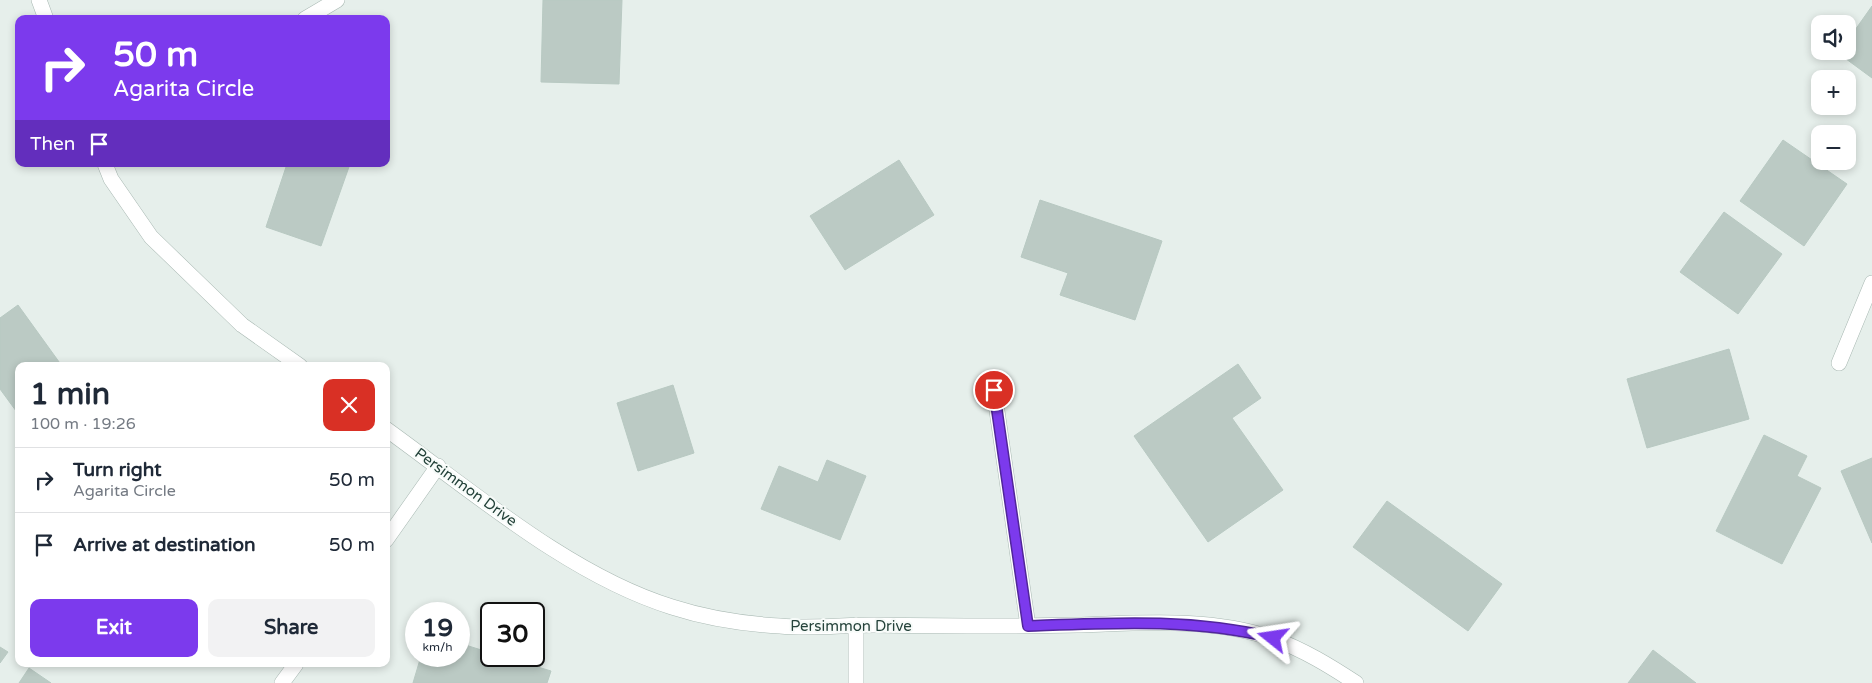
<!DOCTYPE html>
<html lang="en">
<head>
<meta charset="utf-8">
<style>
	:root { --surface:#fff; --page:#f2f2f3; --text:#1f2937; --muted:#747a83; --line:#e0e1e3; --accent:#7c3aed }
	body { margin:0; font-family:"Varela Round",sans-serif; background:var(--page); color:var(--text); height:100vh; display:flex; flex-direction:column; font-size:19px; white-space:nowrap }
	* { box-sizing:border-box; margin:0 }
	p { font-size:16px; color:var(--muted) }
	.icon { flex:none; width:28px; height:28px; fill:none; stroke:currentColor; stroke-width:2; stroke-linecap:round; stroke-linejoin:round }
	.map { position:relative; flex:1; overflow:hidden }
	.details { position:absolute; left:15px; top:362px; width:375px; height:305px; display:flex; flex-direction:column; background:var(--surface); border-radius:10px; box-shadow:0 2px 8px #0003 }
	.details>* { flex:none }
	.hud { position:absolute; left:15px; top:15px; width:375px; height:152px; border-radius:10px; box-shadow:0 2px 8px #0003; background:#7c3aed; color:#fff; overflow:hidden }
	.fabs { position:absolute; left:1811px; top:15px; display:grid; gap:10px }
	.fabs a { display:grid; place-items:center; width:45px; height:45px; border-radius:10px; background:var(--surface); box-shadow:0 2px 8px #0003; font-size:25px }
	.speed { position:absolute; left:405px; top:602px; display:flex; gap:10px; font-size:25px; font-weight:700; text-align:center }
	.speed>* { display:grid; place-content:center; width:65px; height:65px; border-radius:50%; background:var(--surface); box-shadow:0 2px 8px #0003; line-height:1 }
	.speed small { font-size:12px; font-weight:400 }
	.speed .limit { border:2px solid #111; border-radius:8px; background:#fff; color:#111 }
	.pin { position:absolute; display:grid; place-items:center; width:42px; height:42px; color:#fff; margin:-21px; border:2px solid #fff; border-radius:50%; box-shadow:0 1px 5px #0007 }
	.me { position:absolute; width:55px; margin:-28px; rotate:285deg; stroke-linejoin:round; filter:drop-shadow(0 0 4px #0008) }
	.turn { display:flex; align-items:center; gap:18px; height:105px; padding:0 15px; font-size:22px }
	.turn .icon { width:65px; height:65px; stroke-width:2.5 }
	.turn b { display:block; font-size:35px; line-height:42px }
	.then { display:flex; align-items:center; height:48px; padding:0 15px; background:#0003; gap:10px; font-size:19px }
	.round { display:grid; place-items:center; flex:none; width:52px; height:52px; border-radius:10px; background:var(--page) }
	.head { display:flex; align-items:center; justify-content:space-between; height:85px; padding:0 15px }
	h1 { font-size:30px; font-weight:700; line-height:38px }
	.primary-button { display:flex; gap:10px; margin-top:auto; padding:10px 15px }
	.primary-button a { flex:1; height:58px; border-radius:10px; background:var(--accent); color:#fff; font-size:20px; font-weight:700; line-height:58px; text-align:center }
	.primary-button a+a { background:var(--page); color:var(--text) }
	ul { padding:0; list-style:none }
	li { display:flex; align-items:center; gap:15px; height:65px; padding:0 15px; border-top:1px solid var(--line) }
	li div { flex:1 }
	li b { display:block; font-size:19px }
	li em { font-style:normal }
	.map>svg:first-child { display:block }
</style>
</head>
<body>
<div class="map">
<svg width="1872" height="683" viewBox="0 0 1872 683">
	<rect width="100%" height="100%" fill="#e6efeb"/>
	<path fill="#bbcac4" stroke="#b8c9c2" d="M 543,0 L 622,0 L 619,84 L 541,82 Z
		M 1872,6 L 1872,78 L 1838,53 L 1848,51 L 1848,40 Z
		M 1783,140 L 1847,184 L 1804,246 L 1740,201 Z
		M 899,160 L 934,215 L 845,270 L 810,216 Z
		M 287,164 L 350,164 L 321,246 L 266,227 Z
		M 1040,200 L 1162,241 L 1135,320 L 1060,295 L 1068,273 L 1021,257 Z
		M 1724,212 L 1782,254 L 1738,314 L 1680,272 Z
		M 18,305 L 62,366 L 19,366 L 19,415 L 0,389 L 0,318 Z
		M 1729,349 L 1749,419 L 1647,448 L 1627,379 Z
		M 1238,364 L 1261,398 L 1232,418 L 1283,490 L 1208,542 L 1134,436 Z
		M 673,385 L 694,453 L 638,471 L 617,403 Z
		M 1764,435 L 1807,456 L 1797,476 L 1821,488 L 1782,564 L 1716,531 Z
		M 1872,458 L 1872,543 L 1841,471 Z
		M 827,460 L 866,476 L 840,540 L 761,509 L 779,466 L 818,482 Z
		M 1387,501 L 1502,584 L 1468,631 L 1353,547 Z
		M 459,643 L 491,653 L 491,656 L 502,656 L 551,671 L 547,683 L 413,683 L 421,656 L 459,656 Z
		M 0,647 L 8,652 L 0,663 Z
		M 1653,650 L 1696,683 L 1628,683 Z
		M 29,668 L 51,683 L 19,683 Z"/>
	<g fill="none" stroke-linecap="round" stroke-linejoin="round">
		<g stroke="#a8b8b2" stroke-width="16">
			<path id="minor" d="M 39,0 L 46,19
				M 305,19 L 337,0
				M 105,164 L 111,179 L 151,237 L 242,325 L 300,366
				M 1839,363 L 1872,283
				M 994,390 L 1028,626
				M 386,429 C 472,491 571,576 672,607 C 706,618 745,624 780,626 C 811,629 843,625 874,625 C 942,626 1010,627 1077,625 C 1141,623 1213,617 1274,639 C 1304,650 1330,666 1356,683
				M 386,540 L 438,466
				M 282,683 L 296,664
				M 856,683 L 856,625"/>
		</g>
		<use href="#minor" stroke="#fff" stroke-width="15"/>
	</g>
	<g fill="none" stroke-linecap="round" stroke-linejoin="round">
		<g stroke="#51269a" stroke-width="12">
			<path id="route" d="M 994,390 L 1028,626 C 1110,623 1193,618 1273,638"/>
		</g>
		<use href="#route" stroke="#7c3aed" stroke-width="9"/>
	</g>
	<g text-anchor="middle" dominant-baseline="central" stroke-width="4" stroke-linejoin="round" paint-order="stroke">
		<g font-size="15" fill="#24423a" stroke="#f7fbf9">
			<text transform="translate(466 487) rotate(36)">Persimmon Drive</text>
			<text x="851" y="626">Persimmon Drive</text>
		</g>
	</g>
</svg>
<div class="fabs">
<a><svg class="icon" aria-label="sound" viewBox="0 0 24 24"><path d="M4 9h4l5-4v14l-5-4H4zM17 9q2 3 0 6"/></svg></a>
<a>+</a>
<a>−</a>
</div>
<div class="speed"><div>19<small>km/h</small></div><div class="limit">30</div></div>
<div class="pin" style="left:994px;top:390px;background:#d93025"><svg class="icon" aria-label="arrive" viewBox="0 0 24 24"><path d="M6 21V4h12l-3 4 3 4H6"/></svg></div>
<svg class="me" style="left:1273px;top:638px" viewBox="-20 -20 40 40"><path d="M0-17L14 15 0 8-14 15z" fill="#7c3aed" stroke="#fff" stroke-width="4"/></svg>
<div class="hud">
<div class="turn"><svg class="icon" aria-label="right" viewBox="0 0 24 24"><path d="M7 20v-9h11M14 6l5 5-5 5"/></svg><div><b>50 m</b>Agarita Circle</div></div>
<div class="then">Then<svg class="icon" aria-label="arrive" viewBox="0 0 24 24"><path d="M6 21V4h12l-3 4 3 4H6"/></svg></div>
</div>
<section class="details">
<div class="head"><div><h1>1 min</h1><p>100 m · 19:26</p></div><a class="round" style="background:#d93025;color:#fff"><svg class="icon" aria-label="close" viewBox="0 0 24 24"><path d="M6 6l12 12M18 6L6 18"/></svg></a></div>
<ul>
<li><svg class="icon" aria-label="right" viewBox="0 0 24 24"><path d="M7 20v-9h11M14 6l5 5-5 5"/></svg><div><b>Turn right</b><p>Agarita Circle</p></div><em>50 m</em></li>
<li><svg class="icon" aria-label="arrive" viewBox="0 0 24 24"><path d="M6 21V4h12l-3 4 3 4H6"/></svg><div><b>Arrive at destination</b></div><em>50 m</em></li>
</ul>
<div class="primary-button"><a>Exit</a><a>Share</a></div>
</section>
</div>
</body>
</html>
